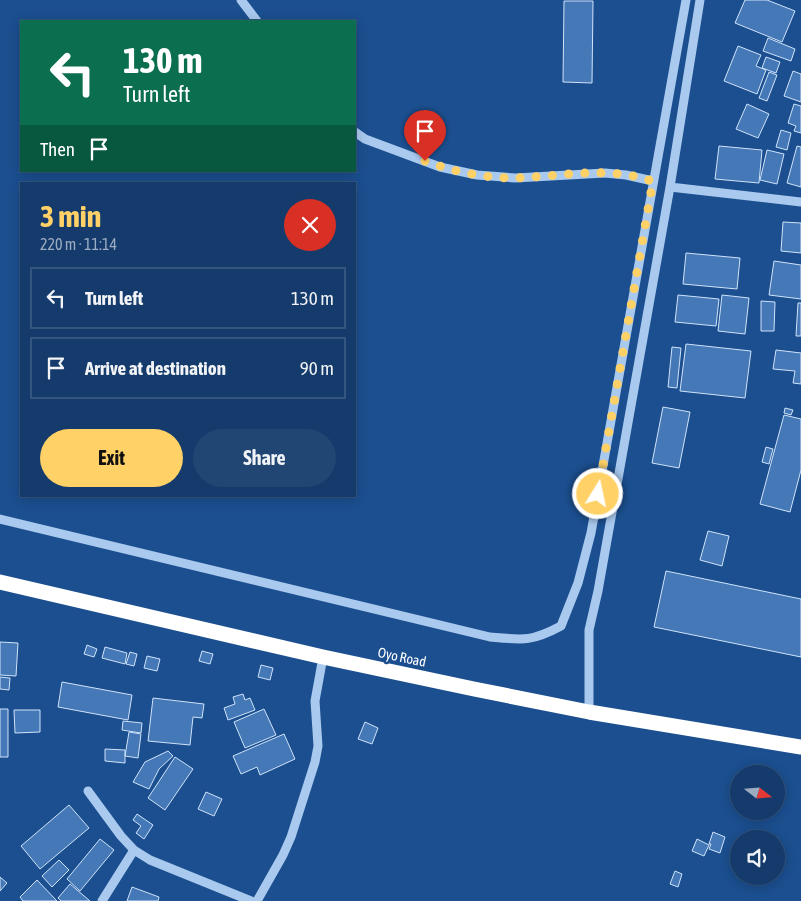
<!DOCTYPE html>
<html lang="en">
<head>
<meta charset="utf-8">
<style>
	:root { --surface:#143b6b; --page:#214673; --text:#f1f3f6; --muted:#9dadc1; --line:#33557e; --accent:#ffd166 }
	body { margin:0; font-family:"Asap Condensed",sans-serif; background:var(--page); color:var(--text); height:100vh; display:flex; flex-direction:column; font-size:19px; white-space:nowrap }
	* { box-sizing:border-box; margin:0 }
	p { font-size:16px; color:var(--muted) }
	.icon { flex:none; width:28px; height:28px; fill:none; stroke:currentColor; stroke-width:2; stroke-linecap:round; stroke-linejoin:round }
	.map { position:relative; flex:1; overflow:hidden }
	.panel { position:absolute; left:20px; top:182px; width:336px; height:315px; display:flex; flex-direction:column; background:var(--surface); border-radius:0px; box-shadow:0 2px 12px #0003,0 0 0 1px var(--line) }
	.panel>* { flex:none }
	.banner { position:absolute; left:20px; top:20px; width:336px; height:152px; border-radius:0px; box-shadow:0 2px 12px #0003,0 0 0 1px var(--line); background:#0b6e4f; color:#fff; overflow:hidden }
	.needle { width:32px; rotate:107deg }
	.buttons { position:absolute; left:730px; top:765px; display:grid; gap:10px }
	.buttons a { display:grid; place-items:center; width:55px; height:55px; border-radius:50%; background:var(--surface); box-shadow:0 2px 12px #0003,0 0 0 1px var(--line); font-size:25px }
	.pin { position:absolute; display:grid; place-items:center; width:42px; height:42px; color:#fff; margin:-51px -21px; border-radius:50% 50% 50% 0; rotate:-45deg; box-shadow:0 0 5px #0007 }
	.pin .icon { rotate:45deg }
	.me { position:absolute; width:55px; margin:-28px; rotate:10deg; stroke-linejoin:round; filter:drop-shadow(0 0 4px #0008) }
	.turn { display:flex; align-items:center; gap:18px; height:105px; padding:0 20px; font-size:22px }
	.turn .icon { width:65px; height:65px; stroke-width:2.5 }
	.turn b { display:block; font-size:35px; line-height:42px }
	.then { display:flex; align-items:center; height:48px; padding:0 20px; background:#0003; gap:10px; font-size:19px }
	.round { display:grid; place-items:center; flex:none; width:52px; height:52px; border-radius:26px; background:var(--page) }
	.headline { display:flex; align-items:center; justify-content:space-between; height:85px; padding:0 20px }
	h1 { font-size:30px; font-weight:700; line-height:38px; color:var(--accent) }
	.button { display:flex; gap:10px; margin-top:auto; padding:10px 20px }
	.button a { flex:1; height:58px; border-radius:30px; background:var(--accent); color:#111; font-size:20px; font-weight:700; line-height:58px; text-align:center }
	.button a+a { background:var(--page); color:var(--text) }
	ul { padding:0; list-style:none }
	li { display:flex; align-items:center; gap:15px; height:62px; margin:0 10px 8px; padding:0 10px; border:2px solid var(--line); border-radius:0px }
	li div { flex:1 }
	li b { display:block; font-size:19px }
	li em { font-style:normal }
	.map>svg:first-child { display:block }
</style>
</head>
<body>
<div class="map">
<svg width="801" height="901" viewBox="0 0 801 901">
	<rect width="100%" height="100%" fill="#1b4f8f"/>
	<path fill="#4478b7" stroke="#cfe3fa" d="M 745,0 L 767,0 L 795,11 L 782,42 L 735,23 Z
		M 564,1 L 593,1 L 592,83 L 563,82 Z
		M 768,38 L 795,49 L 791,61 L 763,51 Z
		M 738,46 L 761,55 L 756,66 L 766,70 L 757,94 L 724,81 Z
		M 766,57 L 780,62 L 776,73 L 762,68 Z
		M 793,71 L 801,74 L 801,102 L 784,96 Z
		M 769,72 L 777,75 L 767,101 L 759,98 Z
		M 747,104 L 769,114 L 758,138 L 736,129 Z
		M 794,104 L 801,106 L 801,133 L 794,131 L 796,126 L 788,123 Z
		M 781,130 L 791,133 L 787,150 L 776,147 Z
		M 719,146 L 762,150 L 759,183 L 715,179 Z
		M 797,146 L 801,147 L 801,187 L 787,183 Z
		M 767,150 L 784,154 L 777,184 L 760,180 Z
		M 783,222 L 801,223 L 801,253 L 781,251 Z
		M 686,253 L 740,258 L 737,289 L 683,284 Z
		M 774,261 L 801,265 L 801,299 L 769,295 Z
		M 678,295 L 719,299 L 716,326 L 675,322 Z
		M 722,295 L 749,298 L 745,334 L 718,331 Z
		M 761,301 L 775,302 L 774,331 L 761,331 Z
		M 798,303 L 801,303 L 801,336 L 796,336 Z
		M 686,344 L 751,351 L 745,398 L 680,391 Z
		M 672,347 L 681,348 L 677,388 L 668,387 Z
		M 776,350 L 801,353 L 801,384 L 793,383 L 795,371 L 773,369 Z
		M 663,407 L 690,412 L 679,468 L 652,463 Z
		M 785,408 L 793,410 L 791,415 L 784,413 Z
		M 784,415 L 801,419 L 801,470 L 790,512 L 760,504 Z
		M 766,447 L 773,449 L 769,464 L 762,462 Z
		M 708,531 L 729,536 L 722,566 L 700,560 Z
		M 666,571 L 801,599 L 801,657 L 654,627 Z
		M 0,642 L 18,643 L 16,676 L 0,675 Z
		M 87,645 L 97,649 L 94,657 L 84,654 Z
		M 105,647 L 127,653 L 125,664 L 102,658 Z
		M 202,651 L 213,654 L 210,664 L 199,661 Z
		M 130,652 L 137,654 L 134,666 L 126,664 Z
		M 147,656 L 160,659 L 157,671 L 144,668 Z
		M 261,665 L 273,668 L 270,680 L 258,677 Z
		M 0,677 L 10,678 L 9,690 L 0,689 Z
		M 62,682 L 132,695 L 128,720 L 58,707 Z
		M 243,694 L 245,700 L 250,698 L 255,710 L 228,720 L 224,708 L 235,704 L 233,697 Z
		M 153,698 L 204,704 L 202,718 L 193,717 L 190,745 L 148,741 Z
		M 0,709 L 8,709 L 8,757 L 0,757 Z
		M 264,709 L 276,735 L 245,748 L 234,722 Z
		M 14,710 L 40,710 L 40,732 L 15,733 Z
		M 123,721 L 142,723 L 141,733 L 122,730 Z
		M 365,722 L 378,728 L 372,744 L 358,739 Z
		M 129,732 L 141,734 L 138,758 L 125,756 Z
		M 284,734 L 295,759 L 260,775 L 257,767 L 241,774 L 233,756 Z
		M 105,749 L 125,750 L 125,763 L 105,761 Z
		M 168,751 L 173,756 L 159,769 L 149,789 L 133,782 L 145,762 Z
		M 175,757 L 193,769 L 165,810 L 148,798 Z
		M 206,792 L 222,799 L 214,816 L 198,809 Z
		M 69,805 L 89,828 L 40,869 L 21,846 Z
		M 137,814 L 153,825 L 144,839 L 136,833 L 141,826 L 133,820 Z
		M 713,832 L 725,837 L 720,853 L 709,849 L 711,844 L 709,844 Z
		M 100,839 L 114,850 L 80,891 L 67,879 Z
		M 697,839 L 709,845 L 704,856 L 692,851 Z
		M 59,860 L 69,870 L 52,887 L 42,876 Z
		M 675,871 L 682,874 L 678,887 L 670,884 Z
		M 0,877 L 7,883 L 0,891 Z
		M 37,880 L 57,901 L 23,901 L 20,897 Z
		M 70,884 L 90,901 L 61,901 L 58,898 Z
		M 132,887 L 159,897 L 158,901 L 127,901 Z"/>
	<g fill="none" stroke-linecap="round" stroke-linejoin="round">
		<path stroke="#a9c9ee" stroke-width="9" d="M 241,0 L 257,21
			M 355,132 L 365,139 L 440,167 L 477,175 L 515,178 L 605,173 L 626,175 L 653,181
			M 670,187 L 801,202
			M 0,519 L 490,637 C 523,640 531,642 561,626 L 578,583 L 591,533 L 686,0
			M 589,712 L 589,630 L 598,591 L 670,187 L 700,0
			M 88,791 L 121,836 L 134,850 L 150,860 L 251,901
			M 102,901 L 134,850
			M 257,901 L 283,855 L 291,837 L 315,762 L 318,746 L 315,701 L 323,657"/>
		<path stroke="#fff" stroke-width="15" d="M 0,582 L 323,657 L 474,689 L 589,712 L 801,747"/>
	</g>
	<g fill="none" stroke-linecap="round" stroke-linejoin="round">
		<path stroke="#ffd166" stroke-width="9" stroke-dasharray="0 16.2" d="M 425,161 C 454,172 485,178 515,178 C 551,177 591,169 627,175 C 636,176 644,179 653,181 L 598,494"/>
	</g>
	<g text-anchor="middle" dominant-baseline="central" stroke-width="5" stroke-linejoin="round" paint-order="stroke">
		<g font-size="14" fill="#fff" stroke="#1b4f8f">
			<text transform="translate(402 657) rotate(12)">Oyo Road</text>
		</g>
	</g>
</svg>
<div class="buttons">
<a><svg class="needle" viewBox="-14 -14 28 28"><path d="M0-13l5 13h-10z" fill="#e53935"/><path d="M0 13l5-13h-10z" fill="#9dadc1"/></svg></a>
<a><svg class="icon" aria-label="sound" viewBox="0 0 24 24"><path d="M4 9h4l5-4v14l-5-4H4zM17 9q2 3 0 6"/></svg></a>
</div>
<div class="pin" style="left:425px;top:161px;background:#d93025"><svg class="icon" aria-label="arrive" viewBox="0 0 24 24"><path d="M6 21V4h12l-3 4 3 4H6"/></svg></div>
<svg class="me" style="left:598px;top:494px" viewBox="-20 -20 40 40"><circle r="17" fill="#ffd166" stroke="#fff" stroke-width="3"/><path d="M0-11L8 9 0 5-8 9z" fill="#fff"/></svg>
<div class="banner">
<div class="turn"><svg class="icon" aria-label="left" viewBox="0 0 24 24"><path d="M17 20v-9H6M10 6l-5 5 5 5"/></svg><div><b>130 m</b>Turn left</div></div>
<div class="then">Then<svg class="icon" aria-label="arrive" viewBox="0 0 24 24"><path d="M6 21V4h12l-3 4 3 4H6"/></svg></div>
</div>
<section class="panel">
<div class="headline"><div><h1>3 min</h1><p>220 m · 11:14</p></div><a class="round" style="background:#d93025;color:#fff"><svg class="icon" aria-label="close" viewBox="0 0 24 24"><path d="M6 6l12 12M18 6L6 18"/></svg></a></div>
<ul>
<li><svg class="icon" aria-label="left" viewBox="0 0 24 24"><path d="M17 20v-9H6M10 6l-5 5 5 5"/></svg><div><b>Turn left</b></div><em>130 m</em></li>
<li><svg class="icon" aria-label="arrive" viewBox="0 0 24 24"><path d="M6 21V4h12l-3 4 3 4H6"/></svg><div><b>Arrive at destination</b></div><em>90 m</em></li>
</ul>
<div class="button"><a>Exit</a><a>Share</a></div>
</section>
</div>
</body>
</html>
